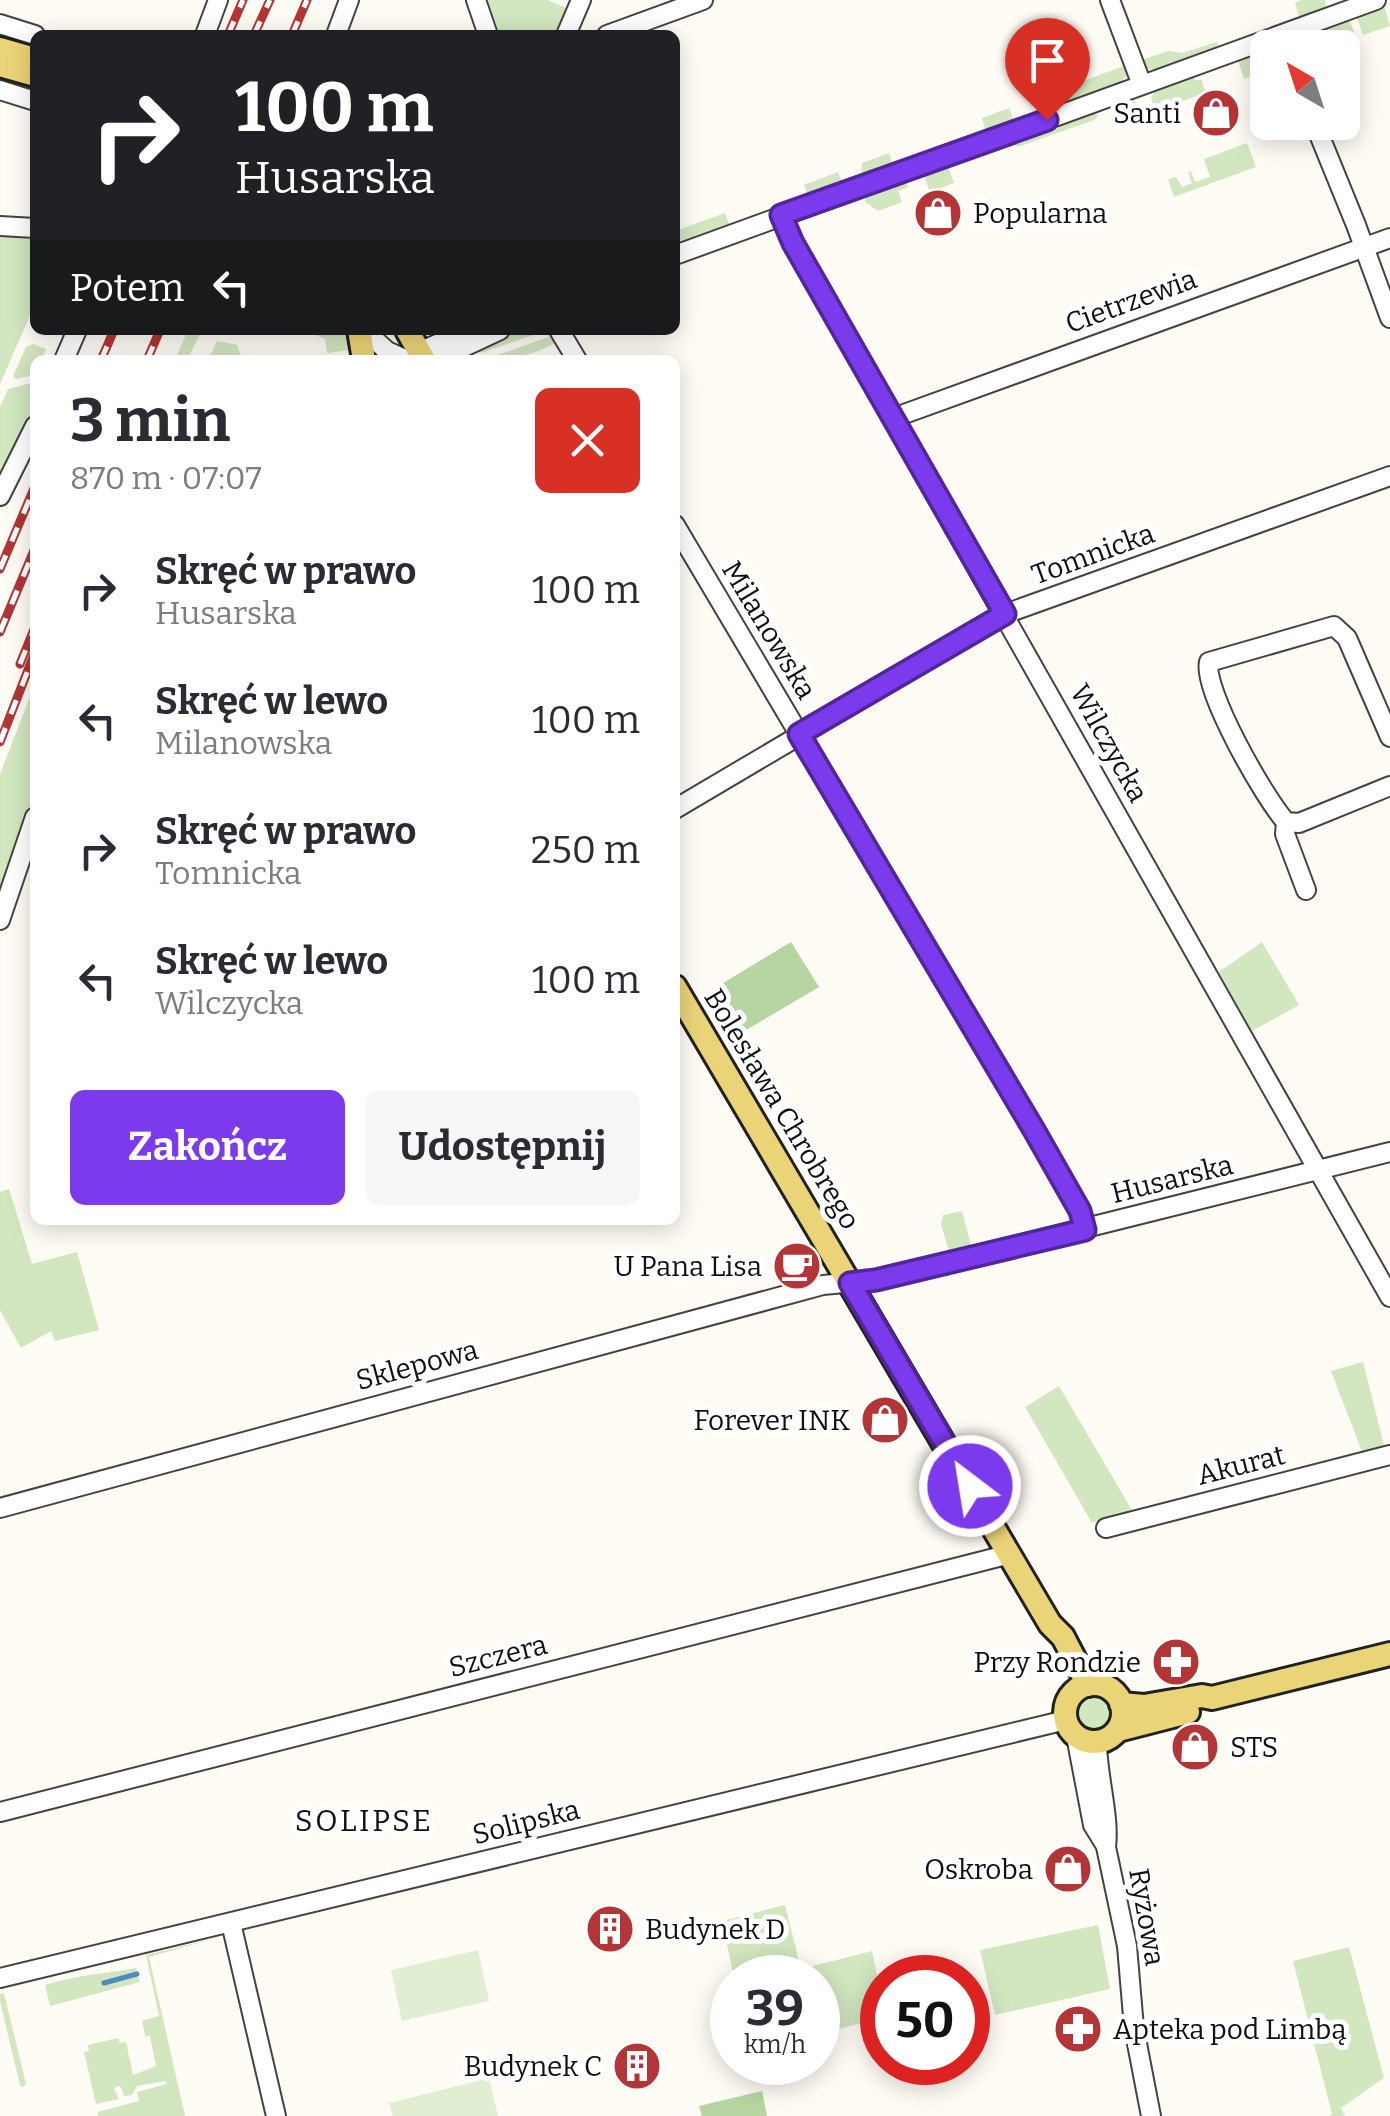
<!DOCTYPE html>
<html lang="pl">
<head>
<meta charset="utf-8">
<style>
	:root { --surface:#fff; --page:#f7f7f7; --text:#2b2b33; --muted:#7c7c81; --accent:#7c3aed }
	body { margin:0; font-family:Bitter,serif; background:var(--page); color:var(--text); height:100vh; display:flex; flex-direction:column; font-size:38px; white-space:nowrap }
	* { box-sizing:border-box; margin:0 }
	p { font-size:32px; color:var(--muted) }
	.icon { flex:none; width:55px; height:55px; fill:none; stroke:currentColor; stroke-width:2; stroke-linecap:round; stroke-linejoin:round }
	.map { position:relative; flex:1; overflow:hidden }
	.drawer { position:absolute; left:30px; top:355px; width:650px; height:870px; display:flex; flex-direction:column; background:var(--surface); border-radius:15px; box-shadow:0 5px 25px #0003 }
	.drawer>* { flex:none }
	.hud { position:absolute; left:30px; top:30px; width:650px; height:305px; border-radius:15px; box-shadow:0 5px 25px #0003; background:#202124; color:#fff; overflow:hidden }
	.needle { width:65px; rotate:321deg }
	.tools { position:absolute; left:1250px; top:30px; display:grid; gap:20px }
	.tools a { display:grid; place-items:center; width:110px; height:110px; border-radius:15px; background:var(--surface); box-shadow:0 5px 25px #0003; font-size:50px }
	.speed { position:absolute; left:710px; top:1955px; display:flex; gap:20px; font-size:50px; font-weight:700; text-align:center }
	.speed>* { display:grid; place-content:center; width:130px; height:130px; border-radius:50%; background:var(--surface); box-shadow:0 5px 25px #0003; line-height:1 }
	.speed small { font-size:25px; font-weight:400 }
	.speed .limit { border:15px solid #d22; background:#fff; color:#111 }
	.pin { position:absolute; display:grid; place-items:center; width:85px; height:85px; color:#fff; margin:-102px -42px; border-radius:50% 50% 50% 0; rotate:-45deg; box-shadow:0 0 10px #0007 }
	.pin .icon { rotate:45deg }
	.me { position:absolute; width:110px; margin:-55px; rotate:329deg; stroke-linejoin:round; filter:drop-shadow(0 0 8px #0008) }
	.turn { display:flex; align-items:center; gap:35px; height:210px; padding:0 40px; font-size:45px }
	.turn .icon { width:130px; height:130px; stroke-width:2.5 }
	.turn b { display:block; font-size:70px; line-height:85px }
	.then { display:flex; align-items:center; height:95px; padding:0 40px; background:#0003; gap:20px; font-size:38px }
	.round { display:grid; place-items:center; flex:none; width:105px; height:105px; border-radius:15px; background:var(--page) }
	.headline { display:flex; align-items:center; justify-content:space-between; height:170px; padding:0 40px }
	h1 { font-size:60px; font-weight:700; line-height:75px }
	.primary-button { display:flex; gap:20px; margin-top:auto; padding:20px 40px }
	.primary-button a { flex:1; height:115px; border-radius:15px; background:var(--accent); color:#fff; font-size:40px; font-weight:700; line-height:115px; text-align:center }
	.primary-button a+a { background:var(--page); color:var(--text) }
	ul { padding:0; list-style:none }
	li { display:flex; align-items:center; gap:30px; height:130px; padding:0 40px }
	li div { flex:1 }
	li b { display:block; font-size:38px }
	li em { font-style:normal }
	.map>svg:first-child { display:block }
</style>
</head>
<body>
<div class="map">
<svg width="1390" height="2116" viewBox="0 0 1390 2116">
	<rect width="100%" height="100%" fill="#fefcf4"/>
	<path fill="#d2e6c0" d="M 488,0 L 548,0 L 566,8 L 554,35 L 500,35 Z
		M 1301,0 L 1325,0 L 1326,7 L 1299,17 L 1295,2 Z
		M 1385,8 L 1390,26 L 1363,35 L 1357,18 Z
		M 1349,20 L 1357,38 L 1330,47 L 1300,47 L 1310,34 Z
		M 1217,42 L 1218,46 L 1157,69 L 1148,69 L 1141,60 L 1169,51 L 1182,53 Z
		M 1259,53 L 1266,71 L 1244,79 L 1238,61 Z
		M 1126,65 L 1127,75 L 1121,82 L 1065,102 L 1056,99 L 1054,92 Z
		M 1193,77 L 1195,80 L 1202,80 L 1205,93 L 1155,111 L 1151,98 L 1154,92 Z
		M 1131,100 L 1138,103 L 1143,116 L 1118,124 L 1113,106 Z
		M 1009,108 L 1014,121 L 986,131 L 982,118 Z
		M 1096,113 L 1098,116 L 1094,120 L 1018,147 L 1014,145 Z
		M 1247,143 L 1256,167 L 1174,197 L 1168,179 L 1176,177 L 1182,187 L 1192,183 L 1188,172 L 1191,171 L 1195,182 L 1210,177 L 1204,159 Z
		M 889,153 L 893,165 L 861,176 L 862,163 Z
		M 948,167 L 954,183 L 930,192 L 924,176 Z
		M 838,172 L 842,183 L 808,196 L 804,185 Z
		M 905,182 L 909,187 L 898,191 L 902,202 L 878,211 L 865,202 L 865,197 Z
		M 725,213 L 729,224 L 675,244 L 675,231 Z
		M 0,236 L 35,237 L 35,304 L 0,384 Z
		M 188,330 L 202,330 L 189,356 L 198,360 L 175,360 Z
		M 304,330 L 345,330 L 351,350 L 327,353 L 325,339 Z
		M 517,330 L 548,330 L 481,353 L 477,348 Z
		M 551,336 L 555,343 C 531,356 511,360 484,360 Z
		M 217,341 L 237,345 L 242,360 L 208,360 Z
		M 33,344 L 46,349 L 42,360 L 35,360 L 35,375 L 16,379 L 13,376 L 26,347 Z
		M 35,382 L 30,403 L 35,405 L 0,478 L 0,407 L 8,389 Z
		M 35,684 L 35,800 L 0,895 L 0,774 Z
		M 1262,942 L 1299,1005 L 1252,1031 L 1219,972 Z
		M 9,1189 L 32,1264 L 77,1252 L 99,1330 L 55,1341 L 51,1331 L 21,1348 L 0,1310 L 0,1192 Z
		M 962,1211 L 971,1245 L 949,1251 L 941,1224 L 943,1215 Z
		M 1363,1362 L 1385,1449 L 1363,1454 L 1331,1371 Z
		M 1059,1386 L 1133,1512 L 1092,1523 L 1025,1407 Z
		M1077 1713a17 17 0 1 1 34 0a17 17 0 1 1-34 0Z
		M 785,1905 L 801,1969 L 872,1951 L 882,1998 L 882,2018 L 818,2034 L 818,1978 L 734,1977 L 722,1921 Z
		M 1098,1925 L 1110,1989 L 995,2015 L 980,1950 Z
		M 216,1938 L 149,1957 L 185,2116 L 98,2116 L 98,2112 L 139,2101 L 137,2092 L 167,2084 L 166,2081 L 137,2086 L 132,2095 L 124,2096 L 121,2087 L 117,2086 L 114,2089 L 119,2099 L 96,2104 L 84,2052 L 89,2051 L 88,2045 L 118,2038 L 120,2043 L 126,2042 L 133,2075 L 156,2066 L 150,2036 L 145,2036 L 142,2021 L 159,2016 L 146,1955 Z
		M 1349,1947 L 1384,2078 L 1341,2108 L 1345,2116 L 1329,2116 L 1332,2114 L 1293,1961 Z
		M 136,1968 L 140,1982 L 50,2006 L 45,1985 C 76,1975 104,1974 136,1968 Z
		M 4,1993 L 26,2084 L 23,2087 L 20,2085 L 0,2001 L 0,1994 Z"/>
	<path fill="#b6d5a1" d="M 791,942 L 819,987 L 731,1039 L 705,994 Z
		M 762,2091 L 767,2116 L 702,2116 L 699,2106 Z"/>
	<path fill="#e2eed1" d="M 478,1950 L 489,2001 L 402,2021 L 391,1970 Z
		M 489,2078 L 498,2116 L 393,2116 L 389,2103 Z"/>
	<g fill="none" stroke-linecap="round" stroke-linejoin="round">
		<path stroke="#4b8cc0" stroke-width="5" d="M 104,1983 L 137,1974"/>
		<g stroke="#434343" stroke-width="22">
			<path id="minor" d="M 476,0 L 488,35
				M 1110,0 L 1142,85
				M 0,24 L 35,35
				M 205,35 L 218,0
				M 336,35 L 349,0
				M 566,35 L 581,0
				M 607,35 L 703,0
				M 0,90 L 35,101
				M 1314,122 L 1356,225 L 1390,318
				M 781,215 L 793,243 L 1390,1297
				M 0,226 L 35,228
				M 675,255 L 1376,0
				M 364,330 L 387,351 L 407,360
				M 559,330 L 577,360
				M 64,360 L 77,330
				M 412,360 L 428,348 L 469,330
				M 436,360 L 500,330
				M 893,418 L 1390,238
				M 0,496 L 35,426
				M 675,525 L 1034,1130 L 1080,1211 L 1085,1229
				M 1390,737 L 1347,638 L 1334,626 L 1209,662 C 1202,689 1265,799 1286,822 L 1299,823 L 1390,786
				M 675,809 L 1005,614 L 1390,476
				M 1286,822 L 1285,834 L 1306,890
				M 0,920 L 35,817
				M 0,1508 L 823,1285 L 877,1280 L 1390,1152
				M 1106,1528 L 1390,1455
				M 1076,1736 L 1093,1825 L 1106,1846
				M 1097,1742 C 1097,1775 1110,1817 1106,1847 L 1127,1946 L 1134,2028 L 1151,2116
				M 0,1812 L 1010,1554
				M 231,1923 L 276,2116
				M 0,1978 L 1066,1720"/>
		</g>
		<g stroke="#212121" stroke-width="28">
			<path id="major" d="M 0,49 L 35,59
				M 0,65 L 35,75
				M 359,330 L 364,360
				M 407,330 L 424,360
				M 675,987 L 1050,1624 L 1063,1637 L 1088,1685
				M1065 1713a29 29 0 1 1 58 0a29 29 0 1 1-58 0Z
				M 1121,1704 L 1144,1706 L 1202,1696 L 1212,1698 L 1390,1654
				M 1118,1730 L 1188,1712"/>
		</g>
		<use href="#minor" stroke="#fff" stroke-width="18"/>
		<use href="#major" stroke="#ebd477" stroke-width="22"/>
		<g stroke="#b33535" stroke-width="9">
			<path id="rail" d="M 228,35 L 243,0
				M 254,35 L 270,0
				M 292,35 L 307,0
				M 101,360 L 114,330
				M 147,360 L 160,330
				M 0,569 L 35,486
				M 0,632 L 35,548
				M 20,664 L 35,627
				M 0,742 L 35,652"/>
		</g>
		<use href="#rail" stroke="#fff" stroke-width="5" stroke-dasharray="15" stroke-linecap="butt"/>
	</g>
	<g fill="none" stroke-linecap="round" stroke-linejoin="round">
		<g stroke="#51269a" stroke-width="25">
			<path id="route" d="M 970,1486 L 850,1283 L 876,1280 L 1085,1230 L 1080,1211 L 1034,1130 L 799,734 L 1005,614 L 793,243 L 781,215 L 1047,120"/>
		</g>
		<use href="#route" stroke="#7c3aed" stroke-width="18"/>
	</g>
	<defs>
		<g id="shop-disc" transform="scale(2.5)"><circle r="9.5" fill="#b33535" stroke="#fff"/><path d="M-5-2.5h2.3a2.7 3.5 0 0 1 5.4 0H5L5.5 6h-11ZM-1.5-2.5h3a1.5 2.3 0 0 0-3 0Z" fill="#fff"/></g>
		<g id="cafe-disc" transform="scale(2.5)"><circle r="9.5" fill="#b33535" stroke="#fff"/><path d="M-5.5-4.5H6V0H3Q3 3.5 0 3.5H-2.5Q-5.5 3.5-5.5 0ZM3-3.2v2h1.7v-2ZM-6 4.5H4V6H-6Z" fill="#fff"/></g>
		<g id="pharmacy-disc" transform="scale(2.5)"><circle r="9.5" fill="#b33535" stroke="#fff"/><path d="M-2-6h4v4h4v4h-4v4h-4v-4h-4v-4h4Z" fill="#fff"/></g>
		<g id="building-disc" transform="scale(2.5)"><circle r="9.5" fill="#b33535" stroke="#fff"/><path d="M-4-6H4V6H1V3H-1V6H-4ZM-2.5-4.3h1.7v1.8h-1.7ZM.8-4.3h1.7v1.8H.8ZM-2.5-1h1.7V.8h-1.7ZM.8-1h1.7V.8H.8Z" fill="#fff"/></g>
	</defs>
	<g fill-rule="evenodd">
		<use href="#shop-disc" x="1216" y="113"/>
		<use href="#shop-disc" x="938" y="213"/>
		<use href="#cafe-disc" x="797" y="1266"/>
		<use href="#shop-disc" x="885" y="1420"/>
		<use href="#pharmacy-disc" x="1176" y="1662"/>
		<use href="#shop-disc" x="1195" y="1747"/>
		<use href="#shop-disc" x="1068" y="1869"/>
		<use href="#building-disc" x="610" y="1929"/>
		<use href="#pharmacy-disc" x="1078" y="2029"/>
		<use href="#building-disc" x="637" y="2066"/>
	</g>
	<g text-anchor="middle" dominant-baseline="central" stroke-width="10" stroke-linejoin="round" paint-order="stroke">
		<g font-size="28" fill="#101010" stroke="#fff" text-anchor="end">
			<text x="1181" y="113">Santi</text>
			<text x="973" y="213" text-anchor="start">Popularna</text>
			<text x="762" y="1266">U Pana Lisa</text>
			<text x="850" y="1420">Forever INK</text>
			<text x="1141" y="1662">Przy Rondzie</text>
			<text x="1230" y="1747" text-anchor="start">STS</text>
			<text x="1033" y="1869">Oskroba</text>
			<text x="645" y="1929" text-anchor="start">Budynek D</text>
			<text x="1113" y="2029" text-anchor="start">Apteka pod Limbą</text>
			<text x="602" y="2066">Budynek C</text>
		</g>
		<g font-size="28" fill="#101010" stroke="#fff">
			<text transform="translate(1131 301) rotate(-20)">Cietrzewia</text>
			<text transform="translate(1093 554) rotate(-20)">Tomnicka</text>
			<text transform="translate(769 630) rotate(59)">Milanowska</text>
			<text transform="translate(1109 743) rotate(61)">Wilczycka</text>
			<text transform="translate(782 1109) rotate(59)">Bolesława Chrobrego</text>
			<text transform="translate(1172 1179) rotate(-14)">Husarska</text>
			<text transform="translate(417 1365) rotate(-15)">Sklepowa</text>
			<text transform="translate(1241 1465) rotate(-14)">Akurat</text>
			<text transform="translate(498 1656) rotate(-14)">Szczera</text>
			<text transform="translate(526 1822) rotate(-14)">Solipska</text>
			<text transform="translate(1147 1917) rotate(80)">Ryżowa</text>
		</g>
		<g font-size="30" letter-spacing="2.5" fill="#101010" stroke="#fff">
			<text x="364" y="1821">SOLIPSE</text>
		</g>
	</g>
</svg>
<div class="tools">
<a><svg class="needle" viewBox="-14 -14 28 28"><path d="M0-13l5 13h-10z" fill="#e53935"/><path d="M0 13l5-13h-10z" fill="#7c7c81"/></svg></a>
</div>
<div class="speed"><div>39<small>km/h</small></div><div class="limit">50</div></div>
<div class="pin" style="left:1047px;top:120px;background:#d93025"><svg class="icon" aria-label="arrive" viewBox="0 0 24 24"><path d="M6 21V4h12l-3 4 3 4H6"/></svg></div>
<svg class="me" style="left:970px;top:1486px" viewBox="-20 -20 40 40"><circle r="17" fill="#7c3aed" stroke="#fff" stroke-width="3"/><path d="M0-11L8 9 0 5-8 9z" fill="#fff"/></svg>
<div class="hud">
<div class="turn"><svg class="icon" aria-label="right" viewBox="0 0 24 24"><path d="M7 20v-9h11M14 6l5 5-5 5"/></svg><div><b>100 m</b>Husarska</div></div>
<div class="then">Potem<svg class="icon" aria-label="left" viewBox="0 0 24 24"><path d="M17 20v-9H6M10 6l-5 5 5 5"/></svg></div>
</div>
<section class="drawer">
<div class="headline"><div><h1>3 min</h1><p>870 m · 07:07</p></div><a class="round" style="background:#d93025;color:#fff"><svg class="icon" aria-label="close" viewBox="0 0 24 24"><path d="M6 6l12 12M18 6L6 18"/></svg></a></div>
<ul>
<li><svg class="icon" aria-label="right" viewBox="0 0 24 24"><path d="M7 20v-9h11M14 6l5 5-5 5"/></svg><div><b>Skręć w prawo</b><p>Husarska</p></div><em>100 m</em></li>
<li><svg class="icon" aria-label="left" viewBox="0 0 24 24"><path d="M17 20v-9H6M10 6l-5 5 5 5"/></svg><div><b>Skręć w lewo</b><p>Milanowska</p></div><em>100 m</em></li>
<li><svg class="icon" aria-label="right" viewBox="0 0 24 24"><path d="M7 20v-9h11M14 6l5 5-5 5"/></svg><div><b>Skręć w prawo</b><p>Tomnicka</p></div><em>250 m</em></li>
<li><svg class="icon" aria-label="left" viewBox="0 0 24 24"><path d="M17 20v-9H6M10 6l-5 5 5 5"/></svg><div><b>Skręć w lewo</b><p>Wilczycka</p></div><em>100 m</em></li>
</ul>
<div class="primary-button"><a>Zakończ</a><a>Udostępnij</a></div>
</section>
</div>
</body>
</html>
